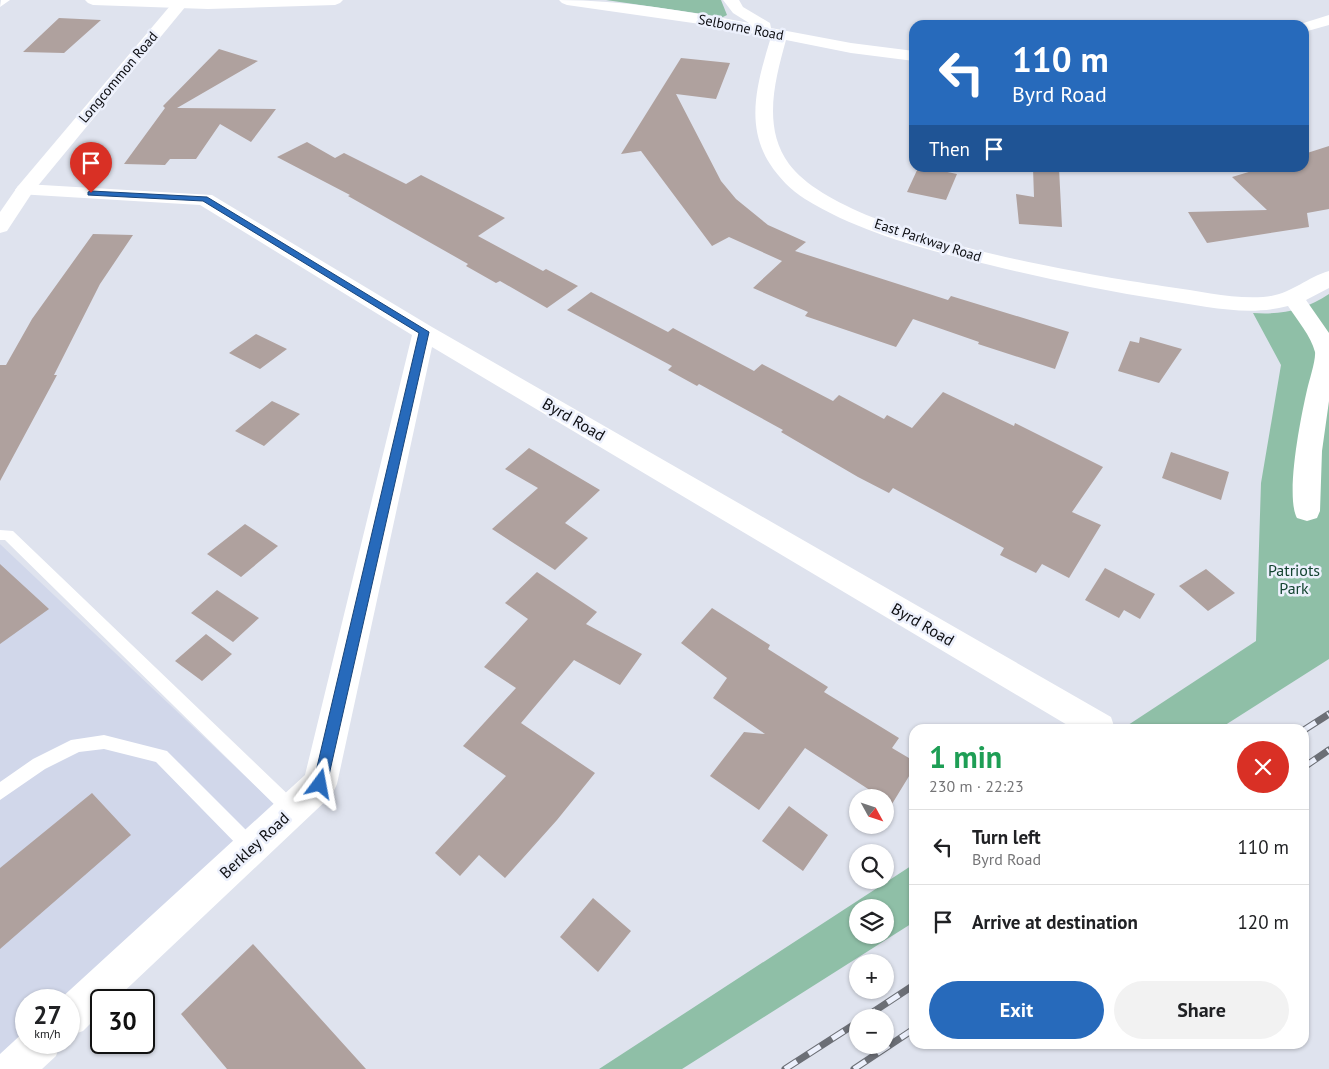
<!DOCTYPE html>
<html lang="en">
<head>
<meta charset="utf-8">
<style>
	:root { --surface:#fff; --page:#f2f2f2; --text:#202124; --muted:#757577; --line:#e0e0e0; --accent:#276abb }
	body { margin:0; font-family:"PT Sans",sans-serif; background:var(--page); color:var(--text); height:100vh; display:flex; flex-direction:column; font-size:19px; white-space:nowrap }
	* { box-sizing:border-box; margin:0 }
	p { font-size:16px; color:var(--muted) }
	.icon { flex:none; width:28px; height:28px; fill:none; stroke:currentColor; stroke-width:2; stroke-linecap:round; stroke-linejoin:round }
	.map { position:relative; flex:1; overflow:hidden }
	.drawer { position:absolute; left:909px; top:724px; width:400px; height:325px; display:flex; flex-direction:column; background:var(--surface); border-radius:15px; box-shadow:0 1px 4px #0004 }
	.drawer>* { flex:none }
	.hud { position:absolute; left:909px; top:20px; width:400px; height:152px; border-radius:15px; box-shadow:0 1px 4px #0004; background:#276abb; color:#fff; overflow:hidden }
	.needle { width:32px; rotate:130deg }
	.buttons { position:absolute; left:849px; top:789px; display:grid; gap:10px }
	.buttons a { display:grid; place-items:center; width:45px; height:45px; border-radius:50%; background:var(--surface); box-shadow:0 1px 4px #0004; font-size:25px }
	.speed { position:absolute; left:15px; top:989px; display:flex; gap:10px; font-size:25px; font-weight:700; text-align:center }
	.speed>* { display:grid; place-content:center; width:65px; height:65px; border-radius:50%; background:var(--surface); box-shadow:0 1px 4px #0004; line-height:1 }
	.speed small { font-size:12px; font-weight:400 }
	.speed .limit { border:2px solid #111; border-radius:8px; background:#fff; color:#111 }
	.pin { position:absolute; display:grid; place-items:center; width:42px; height:42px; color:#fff; margin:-51px -21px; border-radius:50% 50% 50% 0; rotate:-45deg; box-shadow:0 0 5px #0007 }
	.pin .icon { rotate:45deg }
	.me { position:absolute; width:55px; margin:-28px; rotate:13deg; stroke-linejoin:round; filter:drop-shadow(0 0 4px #0008) }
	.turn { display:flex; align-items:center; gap:18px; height:105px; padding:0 20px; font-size:22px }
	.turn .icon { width:65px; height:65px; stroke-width:2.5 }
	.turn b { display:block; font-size:35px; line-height:42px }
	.then { display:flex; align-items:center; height:48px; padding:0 20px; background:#0003; gap:10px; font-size:19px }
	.round { display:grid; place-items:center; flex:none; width:52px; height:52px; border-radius:26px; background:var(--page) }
	.head { display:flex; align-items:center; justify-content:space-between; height:85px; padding:0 20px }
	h1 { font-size:30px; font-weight:700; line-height:38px; color:#1e9e55 }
	.cta { display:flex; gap:10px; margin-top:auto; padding:10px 20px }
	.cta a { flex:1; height:58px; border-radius:30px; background:var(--accent); color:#fff; font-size:20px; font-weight:700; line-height:58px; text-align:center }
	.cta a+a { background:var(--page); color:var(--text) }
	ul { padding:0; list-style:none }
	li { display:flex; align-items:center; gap:15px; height:75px; padding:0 20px; border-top:1px solid var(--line) }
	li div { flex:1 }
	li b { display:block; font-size:19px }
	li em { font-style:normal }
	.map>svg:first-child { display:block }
</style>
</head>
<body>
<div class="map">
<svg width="1329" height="1069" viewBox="0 0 1329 1069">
	<rect width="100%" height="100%" fill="#dfe3ee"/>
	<path fill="#d1d7ea" d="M 0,544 L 281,810 L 69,1001 L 26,1000 L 26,1039 L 0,1063 Z"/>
	<path fill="#8fbfa7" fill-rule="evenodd" d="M 606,0 L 721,0 L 727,15 L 723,17 Z
		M 1329,294 L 1329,659 L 1219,729 L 1122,729 L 1256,641 L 1261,483 L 1281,365 L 1253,313 C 1282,315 1305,310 1329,294 Z
		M 914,864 L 914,922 L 682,1069 L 599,1069 ZM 858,908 L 885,908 L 885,935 L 858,935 Z"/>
	<path fill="#afa19e" d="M 59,18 L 101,20 L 64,53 L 23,52 Z
		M 219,49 L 258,61 L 177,108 L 276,109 L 251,142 L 220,124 L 196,159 L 170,159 L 165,165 L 124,164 L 165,108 L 163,106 Z
		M 681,58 L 730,63 L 716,99 L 676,94 L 721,181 L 736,199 L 768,225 L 806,242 L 795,251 L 948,300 L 951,296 L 1069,332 L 1055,369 L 978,344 L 979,342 L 913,319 L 896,347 L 805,316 L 808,312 L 753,288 L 782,261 L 729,237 L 712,246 L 641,151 L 621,154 Z
		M 307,142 L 335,158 L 344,153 L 406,184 L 421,175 L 505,218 L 478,236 L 543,271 L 546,269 L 578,286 L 547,308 L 500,281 L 496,283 L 466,266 L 468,264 L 348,196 L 350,195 L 277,157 Z
		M 1329,146 L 1329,209 L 1307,213 L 1309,227 L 1207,243 L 1188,212 L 1267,210 L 1232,177 L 1262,168 L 1304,168 L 1304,154 Z
		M 918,168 L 928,168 L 957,174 L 946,200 L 907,192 Z
		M 1033,168 L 1059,168 L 1062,227 L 1019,224 L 1016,194 L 1034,197 Z
		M 93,234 L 133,235 L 100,284 L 54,375 L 57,375 L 0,481 L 0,365 L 6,365 L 32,319 Z
		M 591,292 L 668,332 L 673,328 L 754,371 L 762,364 L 833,401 L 839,395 L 884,419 L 887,415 L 912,428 L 943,392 L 1014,426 L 1015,423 L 1103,467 L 1072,512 L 1101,525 L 1069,578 L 1042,564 L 1036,573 L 1000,555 L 1004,548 L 893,488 L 889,493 L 858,477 L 781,432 L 783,430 L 699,384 L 697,386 L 668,370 L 672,366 L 567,310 Z
		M 256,334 L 287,349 L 260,369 L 229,353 Z
		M 1140,337 L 1182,349 L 1159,383 L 1118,371 L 1130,341 L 1139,343 Z
		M 272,401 L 300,414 L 264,446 L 235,431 Z
		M 529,448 L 600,490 L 565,523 L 588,538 L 555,570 L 492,529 L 538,488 L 505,469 Z
		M 1171,452 L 1229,472 L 1221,500 L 1162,478 Z
		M 245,524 L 278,546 L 241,577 L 207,554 Z
		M 0,564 L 49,609 L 0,644 Z
		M 1105,568 L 1155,594 L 1140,619 L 1124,610 L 1119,618 L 1085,600 Z
		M 1206,569 L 1235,593 L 1208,611 L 1179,586 Z
		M 537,572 L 597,612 L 586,624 L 642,654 L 620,685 L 574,660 L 521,723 L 595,773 L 557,820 L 505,878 L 479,855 L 460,876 L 435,853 L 506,776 L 463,746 L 516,688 L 484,667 L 528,619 L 505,603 Z
		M 217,590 L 259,618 L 233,642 L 191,613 Z
		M 712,608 L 770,645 L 768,649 L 828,687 L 824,692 L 899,738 L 892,748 L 914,761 L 914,768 L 892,804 L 885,800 L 885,798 L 882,798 L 805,748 L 759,810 L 710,776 L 744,732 L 765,734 L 713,698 L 727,678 L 681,643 Z
		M 206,634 L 232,654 L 202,681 L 175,661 Z
		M 92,793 L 131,835 L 0,949 L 0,868 Z
		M 789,806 L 828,835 L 803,871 L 762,841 Z
		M 593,898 L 631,931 L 598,972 L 560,937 Z
		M 253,944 L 366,1069 L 227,1069 L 181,1014 Z"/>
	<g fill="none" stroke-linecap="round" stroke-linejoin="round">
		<path fill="#fff" fill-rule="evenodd" d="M 1,0 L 10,0 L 0,7 Z
			M 0,530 L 13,531 L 298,804 L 300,810 L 298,816 L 292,818 L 286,816 L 5,540 L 0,540 Z
			M 104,735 L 167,751 L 257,841 L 260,847 L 257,853 L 251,856 L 245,853 L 156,762 L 104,749 L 79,752 L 45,769 L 0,800 L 0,782 L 33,759 L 71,740 Z"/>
		<path fill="#fff" fill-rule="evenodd" d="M 85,0 L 343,0 L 340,3 L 335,5 L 208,9 L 93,5 L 88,3 Z
			M 559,0 C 623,0 686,11 749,23 L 733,13 L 723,0 L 739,0 L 743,7 L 770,23 L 771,28 L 851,43 L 914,51 L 914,61 L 851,53 L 786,40 C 775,80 762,127 789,164 C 842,235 1081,274 1169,287 C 1200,291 1231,299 1263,297 C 1291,295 1305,278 1329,271 L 1329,288 L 1306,300 L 1329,333 L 1329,401 L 1322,451 L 1320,511 L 1317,518 L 1307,521 L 1297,518 C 1285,496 1301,416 1307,390 C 1309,381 1316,360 1315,352 C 1311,336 1297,320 1288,306 C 1247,317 1205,306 1164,300 C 1106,291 1047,279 990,265 C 927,250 860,233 805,199 C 791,190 779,178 770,164 C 744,124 758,80 771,37 L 707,25 L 567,5 L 562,3 Z
			M 1329,15 L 1329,25 L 1304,32 L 1304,25 L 1297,25 Z
			M 25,184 L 212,195 L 432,327 L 1111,717 L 1115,729 L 1074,729 L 432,347 L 337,784 L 332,795 L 115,1000 L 101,1000 L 101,1013 L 83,1031 L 69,1036 L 69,1000 L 59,1000 L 305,775 L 412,335 L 200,205 L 18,194 L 15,190 L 18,186 Z
			M 26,1030 L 26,1042 L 61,1042 L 56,1056 L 42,1069 L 0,1069 L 0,1054 Z"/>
		<path fill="#fff" fill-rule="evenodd" d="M 175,0 L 191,0 L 32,193 L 7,231 L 0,233 L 0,212 L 18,186 Z"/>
		<g stroke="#6c6f76" stroke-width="7">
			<path id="rail" d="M 1304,730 L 1329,714
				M 1304,767 L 1329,750
				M 864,1018 L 914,985
				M 785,1069 L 858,1022
				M 854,1069 L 914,1029"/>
		</g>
		<use href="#rail" stroke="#ecf0fc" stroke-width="5" stroke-dasharray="14" stroke-linecap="butt"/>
	</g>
	<path fill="#276abb" stroke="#19457a" d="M 91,191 L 207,197 L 429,332 L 327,784 L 325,788 L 320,790 L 315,788 L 313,784 L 419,333 L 203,201 L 88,195 L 88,192 Z"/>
	<g text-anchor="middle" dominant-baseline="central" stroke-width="5" stroke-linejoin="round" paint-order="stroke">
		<g font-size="14" fill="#0d0e12" stroke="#ecf0fc">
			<text transform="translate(741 27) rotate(11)">Selborne Road</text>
			<text transform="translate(118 77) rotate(-50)">Longcommon Road</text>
			<text transform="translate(928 240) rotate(18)">East Parkway Road</text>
		</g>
		<g font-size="16" fill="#0d0e12" stroke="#ecf0fc">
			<text transform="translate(574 419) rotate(30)">Byrd Road</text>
			<text transform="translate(923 624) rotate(30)">Byrd Road</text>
			<text transform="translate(254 845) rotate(-43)">Berkley Road</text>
		</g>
		<g font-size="16" fill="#134330" stroke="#ecf0fc">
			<text x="1294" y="570">Patriots<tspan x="1294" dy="18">Park</tspan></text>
		</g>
	</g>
</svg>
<div class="buttons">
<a><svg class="needle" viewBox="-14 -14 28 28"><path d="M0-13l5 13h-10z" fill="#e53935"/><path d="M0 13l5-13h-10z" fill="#757577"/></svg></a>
<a><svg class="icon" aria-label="search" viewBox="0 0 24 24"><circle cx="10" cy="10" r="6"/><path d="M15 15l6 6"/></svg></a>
<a><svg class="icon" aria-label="layers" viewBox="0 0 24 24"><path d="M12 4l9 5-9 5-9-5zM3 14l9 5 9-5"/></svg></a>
<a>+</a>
<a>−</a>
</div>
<div class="speed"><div>27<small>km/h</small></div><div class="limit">30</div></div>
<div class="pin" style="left:91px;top:193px;background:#d93025"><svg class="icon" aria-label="arrive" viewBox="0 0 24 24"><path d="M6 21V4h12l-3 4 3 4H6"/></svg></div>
<svg class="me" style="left:320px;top:784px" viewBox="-20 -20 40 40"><path d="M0-17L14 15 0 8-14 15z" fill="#276abb" stroke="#fff" stroke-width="4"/></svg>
<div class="hud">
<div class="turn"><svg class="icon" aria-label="left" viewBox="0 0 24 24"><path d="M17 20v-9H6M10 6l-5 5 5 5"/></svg><div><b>110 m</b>Byrd Road</div></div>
<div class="then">Then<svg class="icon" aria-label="arrive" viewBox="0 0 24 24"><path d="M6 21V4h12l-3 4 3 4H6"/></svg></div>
</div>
<section class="drawer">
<div class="head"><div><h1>1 min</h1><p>230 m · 22:23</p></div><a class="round" style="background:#d93025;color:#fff"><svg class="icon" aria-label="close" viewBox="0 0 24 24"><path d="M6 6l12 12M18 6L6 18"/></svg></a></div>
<ul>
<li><svg class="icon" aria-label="left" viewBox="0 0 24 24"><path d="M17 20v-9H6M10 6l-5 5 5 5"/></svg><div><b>Turn left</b><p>Byrd Road</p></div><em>110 m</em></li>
<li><svg class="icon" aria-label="arrive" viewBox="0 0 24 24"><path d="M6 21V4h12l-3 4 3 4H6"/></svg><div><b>Arrive at destination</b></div><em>120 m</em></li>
</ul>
<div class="cta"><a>Exit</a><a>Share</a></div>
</section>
</div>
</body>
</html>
